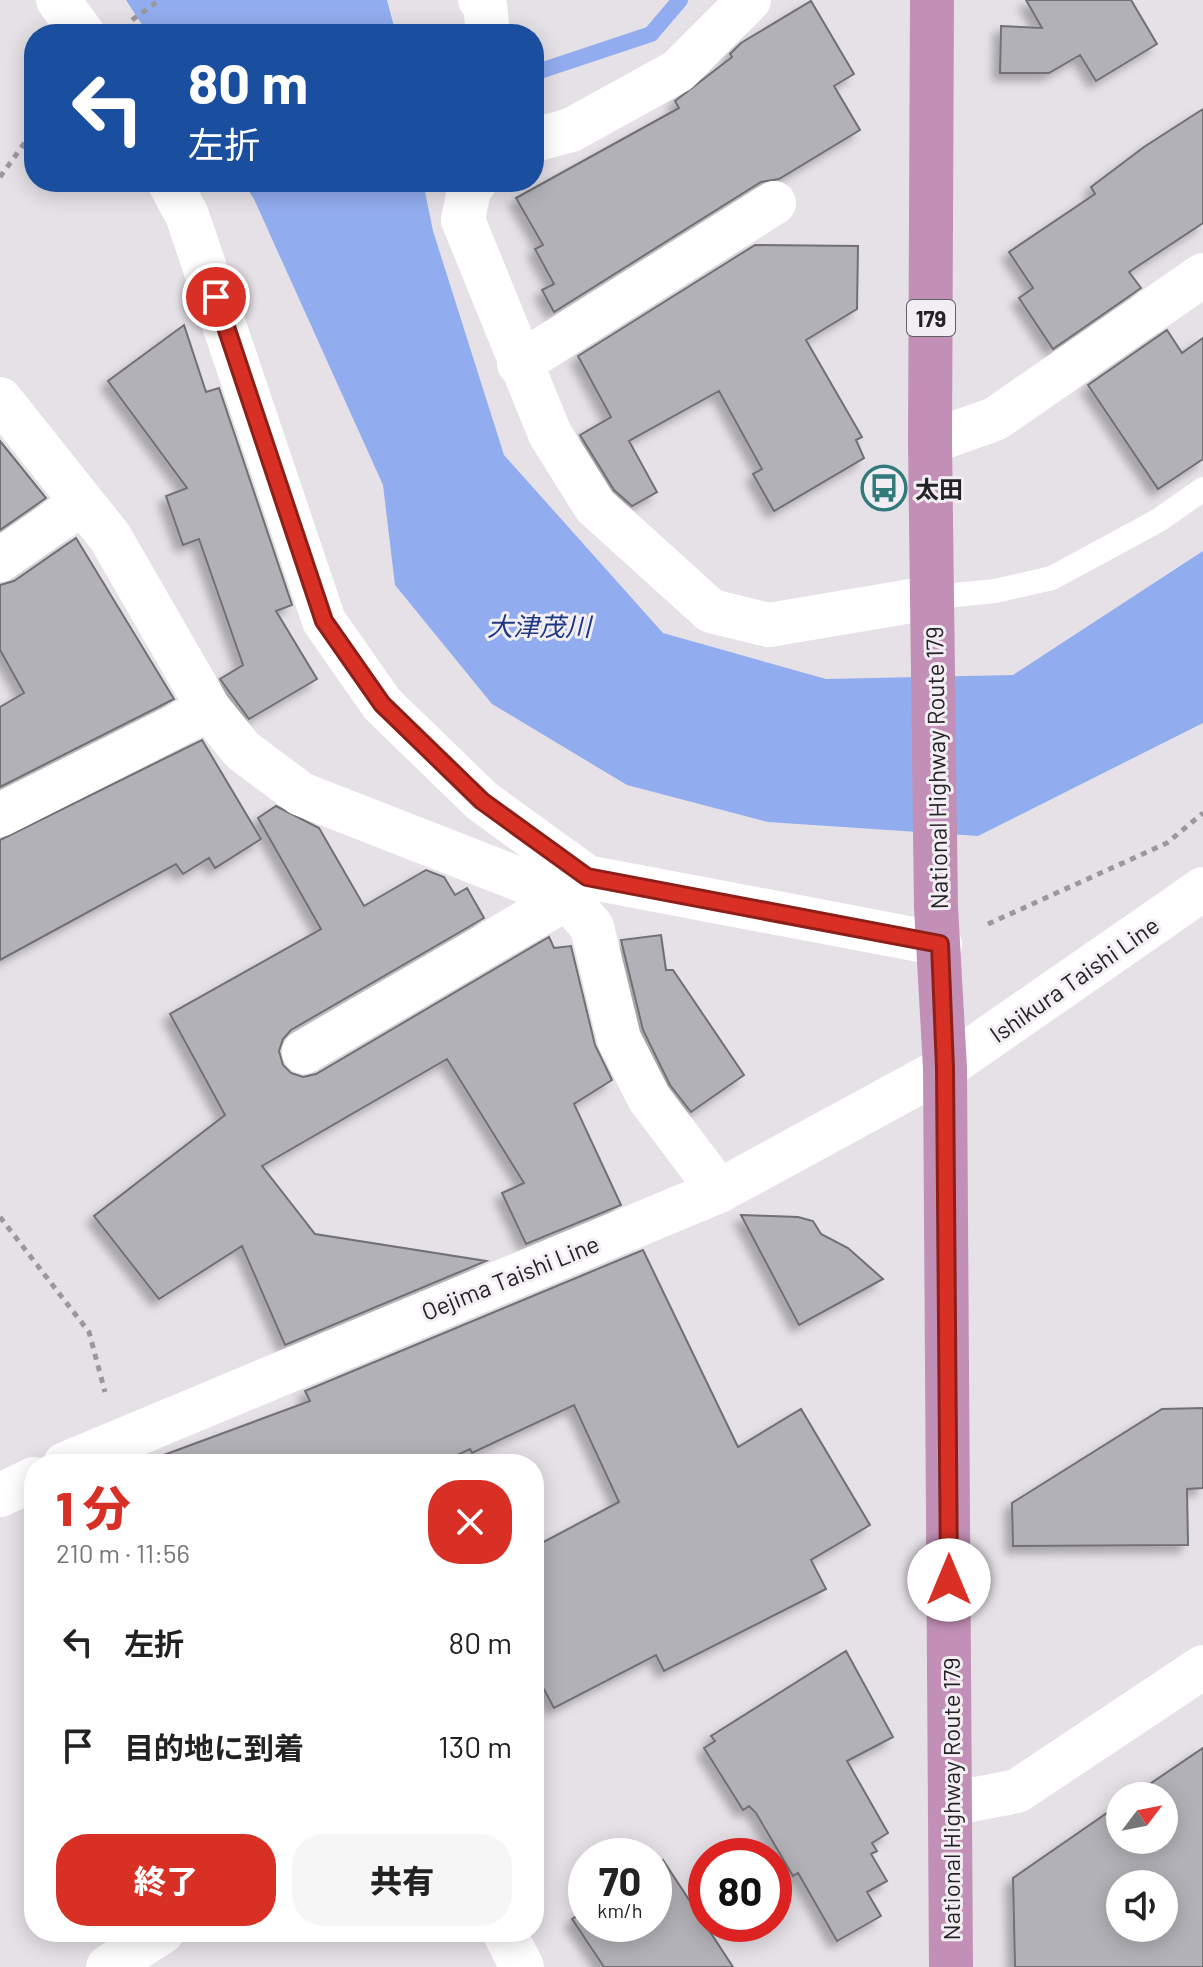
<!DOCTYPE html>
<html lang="ja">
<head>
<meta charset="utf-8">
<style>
	:root { --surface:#fff; --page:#f6f6f6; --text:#222; --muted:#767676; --accent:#d93025 }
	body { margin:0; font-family:Barlow,"Noto Sans JP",sans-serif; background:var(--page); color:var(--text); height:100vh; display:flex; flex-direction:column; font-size:30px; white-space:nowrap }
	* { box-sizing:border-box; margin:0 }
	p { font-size:26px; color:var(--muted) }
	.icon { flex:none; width:44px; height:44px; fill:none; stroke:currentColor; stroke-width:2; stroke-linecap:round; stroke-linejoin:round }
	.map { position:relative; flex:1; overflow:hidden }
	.panel { position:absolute; left:24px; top:1454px; width:520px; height:488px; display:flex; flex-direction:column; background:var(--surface); border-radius:32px; box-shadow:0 4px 20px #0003 }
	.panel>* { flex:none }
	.guide { position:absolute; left:24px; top:24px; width:520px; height:168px; border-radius:32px; box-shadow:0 4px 20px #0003; background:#1a4fa0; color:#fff; overflow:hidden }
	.needle { width:52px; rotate:58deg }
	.controls { position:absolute; left:1106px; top:1782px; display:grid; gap:16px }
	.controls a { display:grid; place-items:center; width:72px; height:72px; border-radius:50%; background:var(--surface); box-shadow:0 4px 20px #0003; font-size:40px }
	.speed { position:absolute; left:568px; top:1838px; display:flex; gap:16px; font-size:40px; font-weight:700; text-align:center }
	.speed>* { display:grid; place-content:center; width:104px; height:104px; border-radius:50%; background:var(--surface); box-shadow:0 4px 20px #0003; line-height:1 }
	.speed small { font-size:20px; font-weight:400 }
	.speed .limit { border:12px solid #d22; background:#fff; color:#111 }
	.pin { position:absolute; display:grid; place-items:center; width:68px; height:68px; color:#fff; margin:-34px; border:4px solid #fff; border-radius:50%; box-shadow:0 2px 8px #0007 }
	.me { position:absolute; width:88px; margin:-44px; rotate:0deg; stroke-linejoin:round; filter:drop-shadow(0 0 6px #0008) }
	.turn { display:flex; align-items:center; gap:28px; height:168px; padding:0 32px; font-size:36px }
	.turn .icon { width:104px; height:104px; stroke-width:2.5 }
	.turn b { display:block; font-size:56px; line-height:68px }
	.round { display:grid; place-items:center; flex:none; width:84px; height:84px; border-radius:32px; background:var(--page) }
	.headline { display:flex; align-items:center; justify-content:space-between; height:136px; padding:0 32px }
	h1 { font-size:48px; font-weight:800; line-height:60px; color:var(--accent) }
	.cta { display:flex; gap:16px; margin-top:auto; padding:16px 32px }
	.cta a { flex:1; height:92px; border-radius:32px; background:var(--accent); color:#fff; font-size:32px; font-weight:800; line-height:92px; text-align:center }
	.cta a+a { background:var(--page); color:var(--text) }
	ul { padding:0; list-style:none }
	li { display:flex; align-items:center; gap:24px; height:104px; padding:0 32px }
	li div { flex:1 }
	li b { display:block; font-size:30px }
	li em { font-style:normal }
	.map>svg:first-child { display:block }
</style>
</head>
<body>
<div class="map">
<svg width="1203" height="1967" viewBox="0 0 1203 1967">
	<defs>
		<filter id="shadow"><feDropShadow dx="-7" dy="7" stdDeviation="4" flood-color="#0004"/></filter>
	</defs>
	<rect width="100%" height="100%" fill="#e5e1e7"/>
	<path fill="#92adef" d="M 126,0 L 387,0 L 396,34 L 148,34 Z
		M 243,182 L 423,182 L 433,231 L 504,455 L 663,633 L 826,679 L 1013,675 L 1203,551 L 1203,723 L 978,836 L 768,822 L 627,785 L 492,704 L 395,585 L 383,485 L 254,199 Z"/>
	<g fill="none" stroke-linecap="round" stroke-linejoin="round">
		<path stroke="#92adef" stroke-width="16" d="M 534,73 L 651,34 L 680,0"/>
	</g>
	<path fill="#b2b1b7" stroke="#706f75" stroke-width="2" fill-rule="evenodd" filter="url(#shadow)" d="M 1026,0 L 1131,0 L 1157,44 L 1096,81 L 1080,55 L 1049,73 L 1000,73 L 1001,26 L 1042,28 Z
		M 811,1 L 854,74 L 834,86 L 860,130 L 779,179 L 761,182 L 554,312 L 542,290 L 554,284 L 535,249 L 543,245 L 516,198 L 679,108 L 675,101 L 732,57 L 730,54 L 741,43 Z
		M 1203,109 L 1203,223 L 1129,272 L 1141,288 L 1053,349 L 1019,298 L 1033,288 L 1009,252 L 1095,194 L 1091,187 L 1144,147 Z
		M 755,245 L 858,246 L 857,309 L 806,340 L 862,437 L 856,440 L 864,458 L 774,511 L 753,474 L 762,469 L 719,391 L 629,441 L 657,492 L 632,506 L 614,490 L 580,435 L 611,417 L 578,356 Z
		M 184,325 L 206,392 L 219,388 L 292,605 L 276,611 L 317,679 L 249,719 L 220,679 L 243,665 L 199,539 L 183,545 L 166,496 L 187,488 L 108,381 Z
		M 1167,330 L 1182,353 L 1203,338 L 1203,459 L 1158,489 L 1088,385 Z
		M 0,441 L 46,498 L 0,530 Z
		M 76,538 L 174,699 L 0,787 L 0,707 L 24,693 L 0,650 L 0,585 L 14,581 Z
		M 202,740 L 261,839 L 215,868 L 209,858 L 183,874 L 176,864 L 0,960 L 0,840 Z
		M 276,806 L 319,828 L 364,906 L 426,870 L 444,877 L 455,895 L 467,888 L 484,918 L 291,1030 L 283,1039 L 279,1051 L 283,1065 L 291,1073 L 303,1077 L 316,1074 L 549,937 L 554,948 L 571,946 L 595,1045 L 612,1080 L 574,1104 L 621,1205 L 526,1244 L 502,1193 L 524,1183 L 447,1059 L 262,1166 L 315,1234 L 486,1261 L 285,1345 L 242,1246 L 159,1299 L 94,1216 L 225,1115 L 170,1014 L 321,929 L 258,818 Z
		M 661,935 L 666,970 L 673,970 L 744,1075 L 691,1112 L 670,1085 L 643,1030 L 621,940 Z
		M 741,1215 L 798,1217 L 813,1221 L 821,1234 L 848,1248 L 883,1279 L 799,1325 Z
		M 643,1250 L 738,1447 L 801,1409 L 870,1525 L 811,1560 L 826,1589 L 664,1671 L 656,1655 L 554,1708 L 534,1671 L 534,1547 L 619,1502 L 574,1405 L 472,1453 L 470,1449 L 438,1464 L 154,1464 L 153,1459 L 310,1401 L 305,1391 Z
		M 1203,1408 L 1203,1488 L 1187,1489 L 1188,1545 L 1013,1546 L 1012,1503 L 1162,1409 Z
		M 846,1651 L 893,1737 L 847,1761 L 888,1833 L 872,1843 L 877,1851 L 871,1854 L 887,1881 L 867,1892 L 881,1916 L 837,1941 L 798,1873 L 793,1876 L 756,1813 L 749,1806 L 743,1810 L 704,1748 L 715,1741 L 711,1736 Z
		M 1203,1748 L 1203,1967 L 1015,1967 L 1013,1878 L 1120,1804 L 1120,1840 L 1164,1840 L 1164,1796 L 1132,1796 ZM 1120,1884 L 1164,1884 L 1164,1928 L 1120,1928 Z
		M 663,1860 L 733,1967 L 604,1967 L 572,1919 L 586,1910 L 586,1924 L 654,1924 L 654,1866 Z"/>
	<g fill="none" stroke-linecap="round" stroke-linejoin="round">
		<path stroke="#9b989c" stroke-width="5" stroke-dasharray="6 6" stroke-linecap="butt" d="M 132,20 L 160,0
			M 0,177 L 34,130
			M 988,924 L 1167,843 L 1203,813
			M 0,1217 L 89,1332 L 105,1392"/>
		<path stroke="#fff" stroke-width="24" d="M 935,597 L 995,591 L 1052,578 L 1159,520 L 1203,489"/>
		<path stroke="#fff" stroke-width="44" d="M 58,0 L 83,34
			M 480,0 L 485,6 L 488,34
			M 534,140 L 571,130 L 678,71 L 749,0
			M 169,182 L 187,215 L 324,621 L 382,704 L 482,801 L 587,877 L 940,944
			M 475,182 L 469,190 L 463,220 L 550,434 L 595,506 L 711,611 L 769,625 L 935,597
			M 519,364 L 774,203
			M 0,399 L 110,537 L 209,709 L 242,750 L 301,794 L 567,898 L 592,927 L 619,1039 L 649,1098 L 719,1191
			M 930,442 L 995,419 L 1203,275
			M 0,560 L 82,503
			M 0,815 L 209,709
			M 304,1052 L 567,898 L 583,882
			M 950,1804 L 1017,1791 L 1203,1667
			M 504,1932 L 522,1967
			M 108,1967 L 162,1932"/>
		<path stroke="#fff" stroke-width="44" d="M 65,1464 L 719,1191 L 945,1068 L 1203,889
			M 0,1495 L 34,1479"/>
		<path stroke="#c290b6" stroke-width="44" d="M 932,0 L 930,442 L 936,907 L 945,1068 L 951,1967"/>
	</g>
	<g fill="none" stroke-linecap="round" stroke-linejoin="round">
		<g stroke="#8d1f18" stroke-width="20">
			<path id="route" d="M 216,297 L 324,621 L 382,704 L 482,801 L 587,877 L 940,944 L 945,1068 L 949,1580"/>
		</g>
		<use href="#route" stroke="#d93025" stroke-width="14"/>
	</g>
	<defs>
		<g id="bus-ring" transform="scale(2.3)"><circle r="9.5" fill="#f2eef4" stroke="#307a7b" stroke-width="1.5"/><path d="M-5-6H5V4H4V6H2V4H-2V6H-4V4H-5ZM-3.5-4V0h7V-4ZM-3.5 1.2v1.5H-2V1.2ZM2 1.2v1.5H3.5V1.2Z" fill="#307a7b"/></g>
	</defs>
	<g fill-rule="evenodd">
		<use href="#bus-ring" x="884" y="488"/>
	</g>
	<g text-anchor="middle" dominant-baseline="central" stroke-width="6" stroke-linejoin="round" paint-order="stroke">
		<rect fill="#f2eef4" stroke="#625f62" stroke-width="2" x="907" y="300" width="48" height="36" rx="6"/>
		<g font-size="22" font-weight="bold" fill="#242224">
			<text x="931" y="318">179</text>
		</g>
		<g font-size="24" font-weight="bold" fill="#242224" stroke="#f2eef4" text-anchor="start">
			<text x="915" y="488">太田</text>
		</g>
		<g font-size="24" fill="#242224" stroke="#f2eef4">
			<text transform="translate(936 768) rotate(-91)">National Highway Route 179</text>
			<text transform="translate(1074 979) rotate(-35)">Ishikura Taishi Line</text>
			<text transform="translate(510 1277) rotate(-22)">Oejima Taishi Line</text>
			<text transform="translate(950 1799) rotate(-90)">National Highway Route 179</text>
		</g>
		<g font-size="26" font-style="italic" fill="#1f3883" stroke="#f2eef4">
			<text x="539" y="625">大津茂川</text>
		</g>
	</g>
</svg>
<div class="controls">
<a><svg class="needle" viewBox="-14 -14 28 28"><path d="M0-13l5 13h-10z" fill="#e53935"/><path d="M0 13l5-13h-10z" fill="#767676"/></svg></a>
<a><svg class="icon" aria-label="sound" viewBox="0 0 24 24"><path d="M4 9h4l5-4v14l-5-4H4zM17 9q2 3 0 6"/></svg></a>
</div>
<div class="speed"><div>70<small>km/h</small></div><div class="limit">80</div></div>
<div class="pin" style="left:216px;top:297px;background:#d93025"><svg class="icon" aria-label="arrive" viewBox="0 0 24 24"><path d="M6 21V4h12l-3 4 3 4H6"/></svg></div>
<svg class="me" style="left:949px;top:1580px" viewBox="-20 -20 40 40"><circle r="19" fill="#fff"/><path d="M0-13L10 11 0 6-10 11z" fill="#d93025"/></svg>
<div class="guide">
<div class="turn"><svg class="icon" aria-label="left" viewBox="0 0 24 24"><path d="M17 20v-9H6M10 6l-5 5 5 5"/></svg><div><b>80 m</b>左折</div></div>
</div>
<section class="panel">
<div class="headline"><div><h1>1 分</h1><p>210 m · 11:56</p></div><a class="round" style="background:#d93025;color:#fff"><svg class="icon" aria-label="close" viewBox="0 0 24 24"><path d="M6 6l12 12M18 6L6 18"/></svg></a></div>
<ul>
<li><svg class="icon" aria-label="left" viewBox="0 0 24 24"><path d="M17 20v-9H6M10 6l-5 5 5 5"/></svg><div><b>左折</b></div><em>80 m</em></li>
<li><svg class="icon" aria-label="arrive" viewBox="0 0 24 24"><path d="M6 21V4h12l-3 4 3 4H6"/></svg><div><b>目的地に到着</b></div><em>130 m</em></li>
</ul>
<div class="cta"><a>終了</a><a>共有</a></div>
</section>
</div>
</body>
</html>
